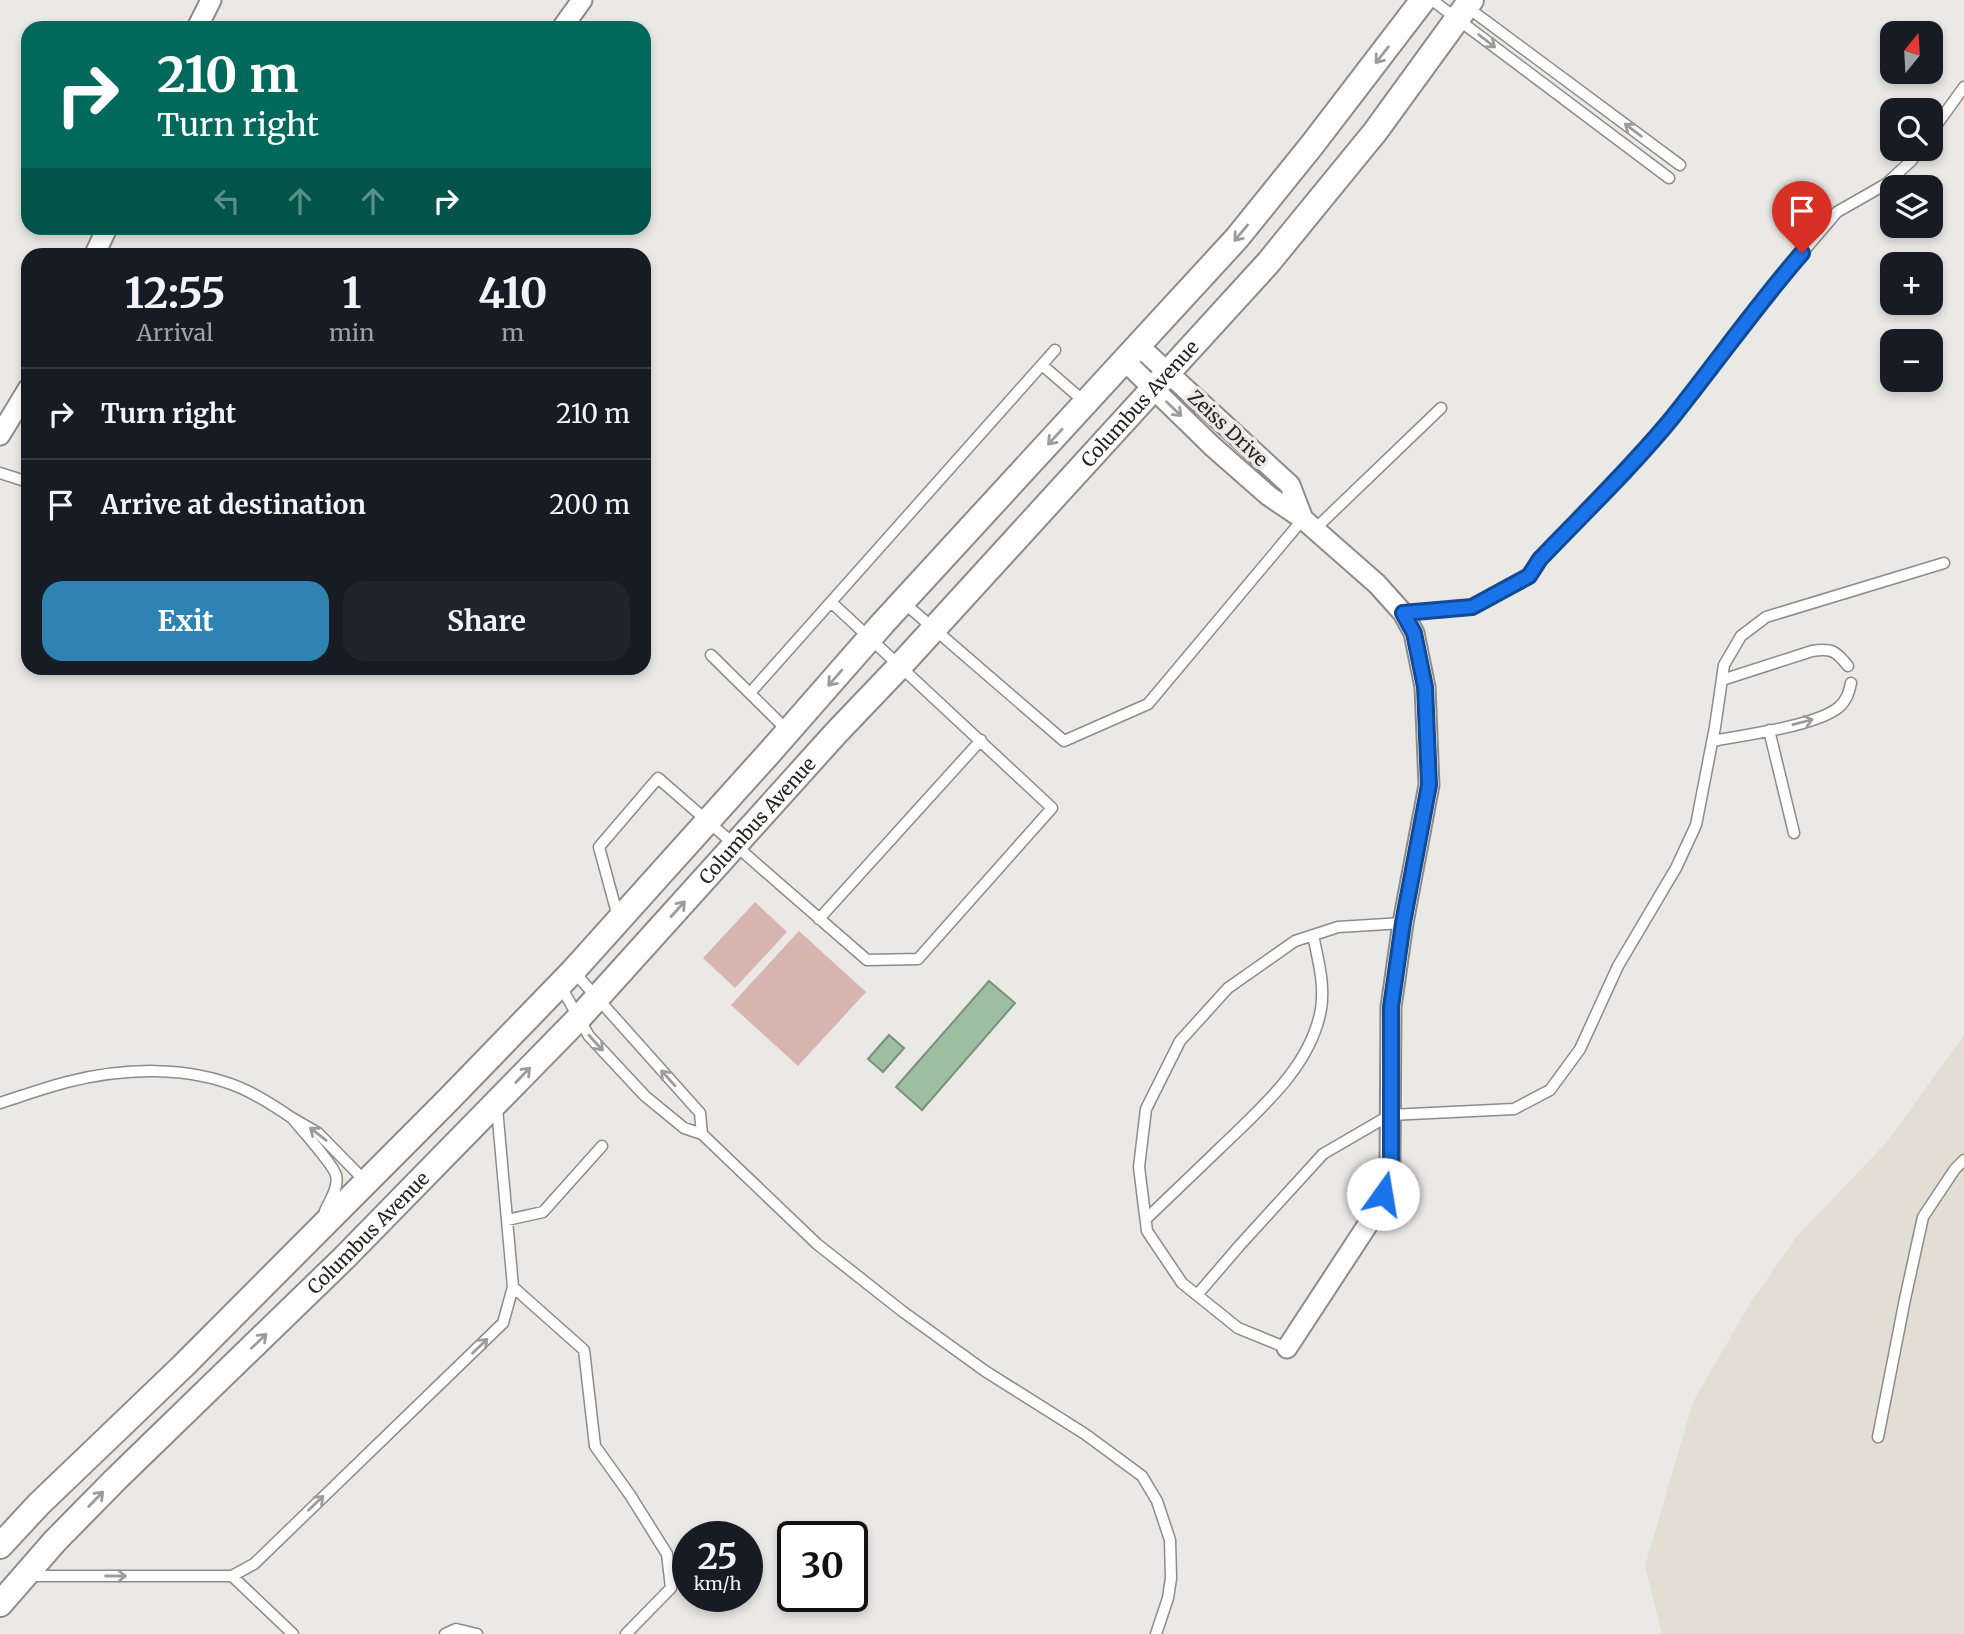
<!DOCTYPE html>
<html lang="en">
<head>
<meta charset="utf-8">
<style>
	:root { --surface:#171b24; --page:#20242c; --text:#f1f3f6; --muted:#9ea1a6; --line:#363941; --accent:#2f83b3 }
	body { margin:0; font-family:Merriweather,serif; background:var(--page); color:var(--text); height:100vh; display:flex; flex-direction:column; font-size:26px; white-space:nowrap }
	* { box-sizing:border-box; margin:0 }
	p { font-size:23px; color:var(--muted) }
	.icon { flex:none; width:38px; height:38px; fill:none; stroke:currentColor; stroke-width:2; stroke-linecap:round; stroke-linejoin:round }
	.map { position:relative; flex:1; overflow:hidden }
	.panel { position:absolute; left:21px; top:248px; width:630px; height:427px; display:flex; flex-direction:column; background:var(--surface); border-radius:21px; box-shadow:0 4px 10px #0003 }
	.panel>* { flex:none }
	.top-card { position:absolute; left:21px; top:21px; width:630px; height:214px; border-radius:21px; box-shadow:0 4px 10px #0003; background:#00695c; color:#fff; overflow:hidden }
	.needle { width:46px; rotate:18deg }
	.buttons { position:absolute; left:1880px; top:21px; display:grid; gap:14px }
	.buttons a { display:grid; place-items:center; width:63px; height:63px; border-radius:14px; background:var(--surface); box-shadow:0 4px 10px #0003; font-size:35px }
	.speed { position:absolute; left:672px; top:1521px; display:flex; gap:14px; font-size:35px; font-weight:700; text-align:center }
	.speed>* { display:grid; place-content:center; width:91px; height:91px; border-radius:50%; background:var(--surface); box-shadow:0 4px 10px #0003; line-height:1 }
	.speed small { font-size:18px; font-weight:400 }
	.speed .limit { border:4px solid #111; border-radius:10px; background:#fff; color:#111 }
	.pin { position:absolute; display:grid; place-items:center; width:60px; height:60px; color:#fff; margin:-72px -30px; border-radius:50% 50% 50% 0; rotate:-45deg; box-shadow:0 0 7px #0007 }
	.pin .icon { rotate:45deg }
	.me { position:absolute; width:77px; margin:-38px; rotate:13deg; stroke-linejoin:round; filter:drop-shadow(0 0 5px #0008) }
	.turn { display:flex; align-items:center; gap:24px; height:147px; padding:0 21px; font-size:32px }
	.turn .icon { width:91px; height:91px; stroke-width:2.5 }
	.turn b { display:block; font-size:49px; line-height:60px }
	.lanes { display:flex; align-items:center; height:66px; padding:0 21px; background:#0003; justify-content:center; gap:35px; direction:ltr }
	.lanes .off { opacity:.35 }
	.eta { display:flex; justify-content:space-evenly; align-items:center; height:119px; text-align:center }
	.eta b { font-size:42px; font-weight:700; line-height:49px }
	.button { display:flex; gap:14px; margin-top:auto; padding:14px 21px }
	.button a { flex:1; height:80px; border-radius:21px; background:var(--accent); color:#fff; font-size:28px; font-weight:700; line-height:80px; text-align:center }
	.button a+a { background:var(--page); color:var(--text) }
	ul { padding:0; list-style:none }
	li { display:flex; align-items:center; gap:21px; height:91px; padding:0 21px; border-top:2px solid var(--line) }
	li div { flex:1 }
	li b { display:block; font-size:26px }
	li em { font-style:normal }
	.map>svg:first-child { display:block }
</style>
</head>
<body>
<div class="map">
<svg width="1964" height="1634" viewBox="0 0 1964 1634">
	<rect width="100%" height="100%" fill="#eae9e6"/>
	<path fill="#e2ded4" d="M 1964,1035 L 1964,1634 L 1662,1634 L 1645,1566 L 1693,1402 L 1749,1305 L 1797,1236 L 1887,1142 Z"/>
	<path fill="#d7b4b0" d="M 755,902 L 787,932 L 735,988 L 703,958 Z
		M 799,931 L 866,992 L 798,1066 L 731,1005 Z"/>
	<path fill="#9ebea1" stroke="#79907b" stroke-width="2" d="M 989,981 L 1015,1003 L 922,1110 L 896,1087 Z
		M 889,1035 L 904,1048 L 883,1072 L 868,1059 Z"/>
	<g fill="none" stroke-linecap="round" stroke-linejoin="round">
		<g stroke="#8e8c8a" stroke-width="13">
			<path id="service" d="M 1432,0 L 1669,178
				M 1467,7 L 1680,165
				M 1930,134 L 1964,87
				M 1042,365 L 1086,403
				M 0,473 L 28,482
				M 1316,528 L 1441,408
				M 903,602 L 1064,741 L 1148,704 L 1303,519
				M 1403,613 L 1472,607 L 1529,576 L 1540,559 L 1626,470 L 1671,419 L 1767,294 L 1837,212 L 1886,184 L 1911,161 L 1920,149
				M 711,655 L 788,731
				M 1722,680 L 1812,651 C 1832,648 1836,651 1848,666
				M 750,693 L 1055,350
				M 1769,730 L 1794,833
				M 1713,741 C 1743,735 1817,726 1839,707 C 1847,700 1849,692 1851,683
				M 618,917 L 599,847 L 658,778 L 867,960 L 918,959 L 1052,808 L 831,602
				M 819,919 L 981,740
				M 574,972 L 700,1113 L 702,1134
				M 560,985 L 589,1036 L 645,1096 L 684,1128 L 702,1134 L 817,1244 L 902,1311 L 985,1371 L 1085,1434 L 1142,1476 L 1157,1501 L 1170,1540 L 1171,1578 L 1168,1598 L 1156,1634
				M 0,1103 C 22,1096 44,1088 67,1082 C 123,1068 187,1065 241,1088 C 259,1096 276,1107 292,1118
				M 325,1211 C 330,1200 339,1187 336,1175 C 333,1164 301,1129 292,1118 L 318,1133 L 366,1182
				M 1146,1219 C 1170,1196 1195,1172 1219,1149 C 1259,1110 1311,1067 1321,1009 C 1325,984 1318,960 1313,935
				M 507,1220 L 543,1212 L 602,1146
				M 513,1287 L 584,1350 L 595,1446 L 630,1495 L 667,1554 L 671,1588 L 626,1634
				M 1197,1295 L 1240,1245 L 1323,1154 L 1390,1115 L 1514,1109 L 1550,1090 L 1580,1049 L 1618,966 L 1676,868 L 1696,825 L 1715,727 L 1724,665 L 1741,636 L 1766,617 L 1944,563
				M 1287,1348 L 1238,1328 L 1182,1283 L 1147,1231 L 1139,1167 L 1146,1109 L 1180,1041 L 1228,988 L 1295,941 L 1338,927 L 1403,923
				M 1878,1437 L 1905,1299 L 1923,1217 L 1955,1169 L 1964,1160
				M 28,1576 L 232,1576 L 254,1564 L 503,1323 L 513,1287 L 497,1108
				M 232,1576 L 293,1634
				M 445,1634 L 456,1629 L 477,1634"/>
		</g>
		<g stroke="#8e8c8a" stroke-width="23">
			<path id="minor" d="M 197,28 L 211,0
				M 562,28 L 582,0
				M 94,256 L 107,228
				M 1125,361 L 1212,446 L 1269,496 L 1303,519 L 1290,485 L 1139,346
				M 0,435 L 28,389
				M 1287,1348 L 1376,1212 L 1390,1169 L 1391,1007 L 1403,923 L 1429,785 L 1425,687 L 1414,633 L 1403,613 L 1377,584 L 1303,519"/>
		</g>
		<g stroke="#8e8c8a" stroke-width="28">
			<g id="tertiary">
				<path d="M 0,1546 L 39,1504 L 183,1366 L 450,1098 L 573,971 L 770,752 L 883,623 L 1237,238 L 1312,145 L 1423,0"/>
				<path id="s1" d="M 0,1604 L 55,1541 L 116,1479 L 344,1258 L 578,1019 L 836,733 L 899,667 L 1268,263 L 1375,132 L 1471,0"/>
			</g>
		</g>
		<use href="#service" stroke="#fff" stroke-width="10"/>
		<use href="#minor" stroke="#fff" stroke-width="19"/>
		<use href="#tertiary" stroke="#fff" stroke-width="24"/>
	</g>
	<defs><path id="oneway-shaft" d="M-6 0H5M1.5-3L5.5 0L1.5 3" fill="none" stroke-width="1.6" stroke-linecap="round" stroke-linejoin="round" transform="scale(1.75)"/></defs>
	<g stroke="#9c9c9c">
		<use href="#oneway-shaft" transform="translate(1487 41) rotate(37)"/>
		<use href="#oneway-shaft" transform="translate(1382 55) rotate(128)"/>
		<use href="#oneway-shaft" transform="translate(1633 130) rotate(-143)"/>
		<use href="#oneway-shaft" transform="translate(1241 233) rotate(130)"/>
		<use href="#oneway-shaft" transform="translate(1174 409) rotate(44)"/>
		<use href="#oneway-shaft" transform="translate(1055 437) rotate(133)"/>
		<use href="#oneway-shaft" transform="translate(835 678) rotate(131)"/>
		<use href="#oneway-shaft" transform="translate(1803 722) rotate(-15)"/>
		<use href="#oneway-shaft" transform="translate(678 909) rotate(-48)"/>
		<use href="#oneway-shaft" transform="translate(596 1043) rotate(48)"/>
		<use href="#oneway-shaft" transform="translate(523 1075) rotate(-46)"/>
		<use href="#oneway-shaft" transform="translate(668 1078) rotate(-132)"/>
		<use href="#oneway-shaft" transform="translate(318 1134) rotate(-142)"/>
		<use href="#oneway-shaft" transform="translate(259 1341) rotate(-44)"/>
		<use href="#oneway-shaft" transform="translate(480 1346) rotate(-44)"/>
		<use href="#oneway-shaft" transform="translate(96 1499) rotate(-46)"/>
		<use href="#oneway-shaft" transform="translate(316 1503) rotate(-44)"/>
		<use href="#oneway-shaft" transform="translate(116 1576)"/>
	</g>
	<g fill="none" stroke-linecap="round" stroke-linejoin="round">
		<g stroke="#114b97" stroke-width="18">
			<path id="route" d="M 1383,1194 L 1391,1169 L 1391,1007 L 1403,923 L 1429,785 L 1425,687 L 1414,633 L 1403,613 L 1472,607 L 1529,576 L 1540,559 C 1584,513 1631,468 1672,418 C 1716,363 1756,306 1802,253"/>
		</g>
		<use href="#route" stroke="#1a73e8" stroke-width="12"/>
	</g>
	<g text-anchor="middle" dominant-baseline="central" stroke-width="7" stroke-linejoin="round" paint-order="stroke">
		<g font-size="19" fill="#242322" stroke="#eae9e6">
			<text stroke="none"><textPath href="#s1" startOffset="1656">Columbus Avenue</textPath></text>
			<text transform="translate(1228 428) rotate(43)">Zeiss Drive</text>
			<text stroke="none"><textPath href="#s1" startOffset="1090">Columbus Avenue</textPath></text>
			<text stroke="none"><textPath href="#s1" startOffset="523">Columbus Avenue</textPath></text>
		</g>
	</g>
</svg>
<div class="buttons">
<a><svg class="needle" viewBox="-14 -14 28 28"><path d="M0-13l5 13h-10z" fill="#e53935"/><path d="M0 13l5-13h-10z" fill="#9ea1a6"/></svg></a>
<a><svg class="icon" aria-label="search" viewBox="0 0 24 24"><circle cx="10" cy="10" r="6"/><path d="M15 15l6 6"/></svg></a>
<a><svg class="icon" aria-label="layers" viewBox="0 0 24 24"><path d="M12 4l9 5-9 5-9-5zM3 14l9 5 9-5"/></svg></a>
<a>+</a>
<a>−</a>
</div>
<div class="speed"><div>25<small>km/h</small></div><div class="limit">30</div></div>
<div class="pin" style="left:1802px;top:253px;background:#d93025"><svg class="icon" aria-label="arrive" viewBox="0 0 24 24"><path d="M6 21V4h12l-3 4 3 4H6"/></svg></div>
<svg class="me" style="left:1383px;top:1194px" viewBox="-20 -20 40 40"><circle r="19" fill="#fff"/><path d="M0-13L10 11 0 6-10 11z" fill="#1a73e8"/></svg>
<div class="top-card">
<div class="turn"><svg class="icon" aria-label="right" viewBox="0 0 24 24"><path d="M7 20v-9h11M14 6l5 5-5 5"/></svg><div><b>210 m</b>Turn right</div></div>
<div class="lanes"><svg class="icon off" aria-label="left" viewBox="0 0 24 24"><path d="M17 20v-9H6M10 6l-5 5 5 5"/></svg><svg class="icon off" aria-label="ahead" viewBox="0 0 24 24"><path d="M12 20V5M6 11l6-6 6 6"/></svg><svg class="icon off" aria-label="ahead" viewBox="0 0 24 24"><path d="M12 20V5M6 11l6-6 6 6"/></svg><svg class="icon" aria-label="right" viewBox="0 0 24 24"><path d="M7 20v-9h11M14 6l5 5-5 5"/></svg></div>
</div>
<section class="panel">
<div class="eta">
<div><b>12:55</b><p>Arrival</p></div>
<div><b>1</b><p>min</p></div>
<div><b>410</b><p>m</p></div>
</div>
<ul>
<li><svg class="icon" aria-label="right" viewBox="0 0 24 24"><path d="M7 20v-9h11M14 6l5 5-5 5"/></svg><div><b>Turn right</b></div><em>210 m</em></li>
<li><svg class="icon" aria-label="arrive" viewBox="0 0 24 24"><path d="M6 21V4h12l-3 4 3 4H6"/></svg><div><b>Arrive at destination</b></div><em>200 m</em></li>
</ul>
<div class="button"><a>Exit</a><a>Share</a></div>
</section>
</div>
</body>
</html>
